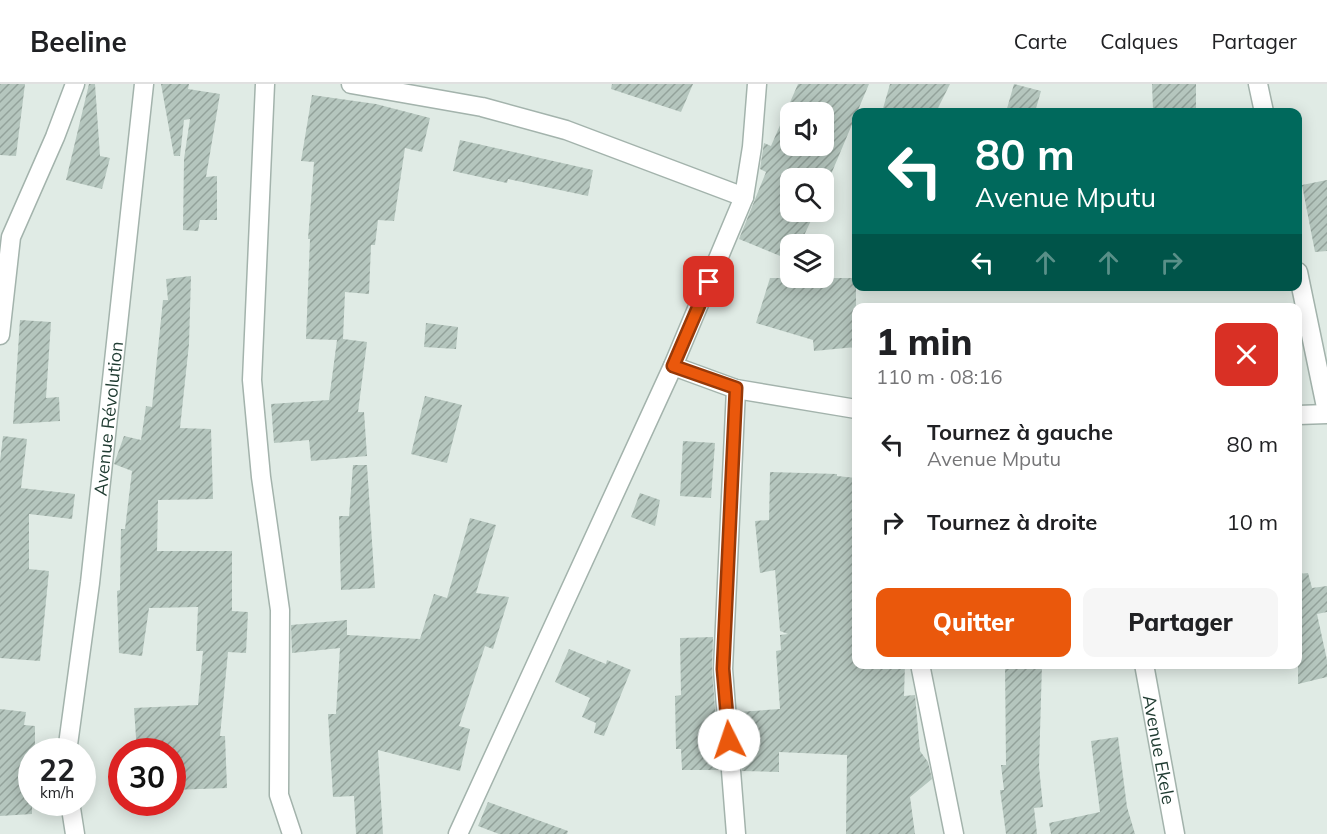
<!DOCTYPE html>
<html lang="fr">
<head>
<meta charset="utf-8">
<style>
	:root { --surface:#fff; --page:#f6f6f6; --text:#202124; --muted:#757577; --line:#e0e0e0; --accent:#ea580c }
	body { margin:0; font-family:Mulish,sans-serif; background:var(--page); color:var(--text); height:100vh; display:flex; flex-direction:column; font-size:22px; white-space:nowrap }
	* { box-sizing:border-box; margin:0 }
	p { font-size:20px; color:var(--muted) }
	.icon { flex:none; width:33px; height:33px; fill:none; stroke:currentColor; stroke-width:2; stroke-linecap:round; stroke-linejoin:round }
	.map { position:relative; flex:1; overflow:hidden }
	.details { position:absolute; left:852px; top:219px; width:450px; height:366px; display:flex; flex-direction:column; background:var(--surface); border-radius:12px; box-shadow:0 3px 15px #0003 }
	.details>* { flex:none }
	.banner { position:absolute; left:852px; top:24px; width:450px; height:183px; border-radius:12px; box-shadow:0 3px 15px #0003; background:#00695c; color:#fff; overflow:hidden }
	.controls { position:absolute; left:780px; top:18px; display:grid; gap:12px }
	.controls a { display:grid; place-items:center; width:54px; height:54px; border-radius:12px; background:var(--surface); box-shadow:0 3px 15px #0003; font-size:30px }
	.speed { position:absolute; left:18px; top:654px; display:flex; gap:12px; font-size:30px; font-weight:700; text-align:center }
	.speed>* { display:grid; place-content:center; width:78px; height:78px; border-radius:50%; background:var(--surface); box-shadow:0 3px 15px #0003; line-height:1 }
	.speed small { font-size:15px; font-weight:400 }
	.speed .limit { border:9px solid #d22; background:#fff; color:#111 }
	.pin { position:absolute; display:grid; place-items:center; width:51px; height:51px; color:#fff; margin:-26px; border-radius:12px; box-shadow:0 3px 9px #0006 }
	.me { position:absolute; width:66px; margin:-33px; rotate:356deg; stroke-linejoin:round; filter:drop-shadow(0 0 4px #0008) }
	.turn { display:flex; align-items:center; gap:21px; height:126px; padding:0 24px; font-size:27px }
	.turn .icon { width:78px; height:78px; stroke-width:2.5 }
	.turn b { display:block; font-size:42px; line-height:51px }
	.lanes { display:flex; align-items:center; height:57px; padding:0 24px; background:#0003; justify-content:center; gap:30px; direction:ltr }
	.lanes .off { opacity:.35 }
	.round { display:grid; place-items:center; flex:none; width:63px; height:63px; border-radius:12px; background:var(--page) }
	.head { display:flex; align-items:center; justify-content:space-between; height:102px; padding:0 24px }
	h1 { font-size:36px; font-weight:800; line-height:45px }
	.button { display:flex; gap:12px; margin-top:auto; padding:12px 24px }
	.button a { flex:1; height:69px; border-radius:12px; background:var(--accent); color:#fff; font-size:24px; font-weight:800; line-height:69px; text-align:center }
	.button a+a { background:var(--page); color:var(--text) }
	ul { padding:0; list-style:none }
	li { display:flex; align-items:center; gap:18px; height:78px; padding:0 24px }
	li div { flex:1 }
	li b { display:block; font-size:22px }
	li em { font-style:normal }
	header { display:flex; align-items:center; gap:36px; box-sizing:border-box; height:84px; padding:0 30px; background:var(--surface); border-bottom:2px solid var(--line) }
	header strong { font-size:28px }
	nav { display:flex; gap:33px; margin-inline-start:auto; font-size:21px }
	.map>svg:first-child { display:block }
</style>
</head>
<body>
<header>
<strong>Beeline</strong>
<nav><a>Carte</a><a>Calques</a><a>Partager</a></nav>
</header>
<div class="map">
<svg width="1327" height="750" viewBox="0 0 1327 750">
	<defs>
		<pattern id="building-hatch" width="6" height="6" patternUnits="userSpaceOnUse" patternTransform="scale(1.5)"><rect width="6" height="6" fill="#b5c6be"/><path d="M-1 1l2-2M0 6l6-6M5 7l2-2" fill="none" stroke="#93a29b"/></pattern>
	</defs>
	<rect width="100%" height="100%" fill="#e0ebe5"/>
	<path fill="url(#building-hatch)" fill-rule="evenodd" d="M 0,0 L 25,0 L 16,72 L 0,71 Z
		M 89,0 L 95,0 L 100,72 L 110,74 L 102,105 L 66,96 Z
		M 161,0 L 189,0 L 188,5 L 220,10 L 206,93 L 217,92 L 217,136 L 200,136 L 198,147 L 183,146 L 184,75 L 190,35 L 184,36 L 180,72 L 174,72 Z
		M 612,0 L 693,0 L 681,28 L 611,5 Z
		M 798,0 L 869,0 L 824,107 L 824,94 L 790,94 L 790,128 L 815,128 L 800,160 L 790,160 L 790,176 L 739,155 L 766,88 L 760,85 L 764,59 L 771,62 ZM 790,28 L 824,28 L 824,62 L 790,62 Z
		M 890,0 L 950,0 L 936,28 L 882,28 Z
		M 1014,0 L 1041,7 L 1035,28 L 1006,28 Z
		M 1152,0 L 1196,0 L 1196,25 L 1153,26 Z
		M 312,11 L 376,20 L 430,34 L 422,68 L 405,64 L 394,137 L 378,136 L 375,161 L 371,161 L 369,210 L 345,208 L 343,255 L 367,258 L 358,328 L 364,328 L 367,372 L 311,377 L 309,356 L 274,359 L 271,320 L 329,316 L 337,256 L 306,255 L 310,155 L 308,155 L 314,78 L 301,77 Z
		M 460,56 L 593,86 L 588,112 L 508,95 L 507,99 L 453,87 Z
		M 1327,96 L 1327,167 L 1315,168 L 1302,101 Z
		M 191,192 L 189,260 L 180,344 L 211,345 L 213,415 L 158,416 L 157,467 L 232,467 L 232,527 L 248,528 L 246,569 L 228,568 L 220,652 L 225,652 L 227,704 L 172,706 L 172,668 L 137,668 L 134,624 L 198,621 L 203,567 L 196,567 L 198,523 L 149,524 L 142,572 L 119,569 L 117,507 L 120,506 L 121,445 L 125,445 L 132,387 L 114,380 L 124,352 L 141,356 L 146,322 L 152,323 L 163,216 L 168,216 L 166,195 Z
		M 770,194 L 856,194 L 856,263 L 814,267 L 813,256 L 756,239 Z
		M 20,236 L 51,238 L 46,314 L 59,313 L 60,337 L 13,340 Z
		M 426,239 L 458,243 L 456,265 L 424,263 Z
		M 425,312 L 462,321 L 447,379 L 411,370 Z
		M 3,352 L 27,355 L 21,404 L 75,410 L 72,435 L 29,430 L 29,485 L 49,487 L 40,577 L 0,574 L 0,378 Z
		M 683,357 L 715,359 L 711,414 L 680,412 Z
		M 353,381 L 367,381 L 375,504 L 341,506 L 339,432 L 349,432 Z
		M 770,388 L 837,390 L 837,392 L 856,394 L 853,484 L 856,484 L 856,580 L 905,580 L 904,612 L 915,611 L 920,667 L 928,678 L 932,695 L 910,713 L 915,750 L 846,750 L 847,671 L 779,668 L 779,688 L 742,687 L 738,628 L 780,625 L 776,567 L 781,566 L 780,551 L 788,550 L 780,547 L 775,486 L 760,489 L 755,437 L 769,436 Z
		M 640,409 L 660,416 L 655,442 L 631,433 Z
		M 470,434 L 496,441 L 476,509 L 509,513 L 493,565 L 485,562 L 459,642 L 470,645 L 460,687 L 378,666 L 383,750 L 356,750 L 354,712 L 333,713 L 328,630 L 336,630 L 340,564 L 292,569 L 291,541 L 347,536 L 347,551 L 420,555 L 434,510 L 447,514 Z
		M 1308,489 L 1312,504 L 1327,502 L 1327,528 L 1317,530 L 1327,576 L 1327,593 L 1298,600 L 1298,490 Z
		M 713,553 L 712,586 L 720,686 L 682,686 L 681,665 L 676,665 L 675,612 L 681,611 L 680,554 Z
		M 569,565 L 606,580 L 607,576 L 631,586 L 604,652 L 594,649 L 596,639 L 582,633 L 590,614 L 555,598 Z
		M 1005,580 L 1042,580 L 1039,683 L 1043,723 L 1034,724 L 1037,750 L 1006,750 L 1000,706 L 1004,706 L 1001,681 L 1006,681 Z
		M 0,625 L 26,628 L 24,641 L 35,642 L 35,668 L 32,668 L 32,730 L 0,732 Z
		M 1118,653 L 1127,723 L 1135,750 L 1051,750 L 1049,739 L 1100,728 L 1091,657 Z
		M 488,718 L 568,747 L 567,750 L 499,750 L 478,742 Z"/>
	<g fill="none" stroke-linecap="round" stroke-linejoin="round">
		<g stroke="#a3b3ac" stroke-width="21">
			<g id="minor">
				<path d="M 265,0 L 252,296 L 261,393 L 280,526 L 279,711 L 292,750"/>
				<path d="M 351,0 L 482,23 L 566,46 L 744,113"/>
				<path d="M 1258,0 L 1264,28"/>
				<path d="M 1298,188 L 1327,328"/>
				<path d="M 0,251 L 11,153 L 55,53 L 75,0"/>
				<path d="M 673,282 L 736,305 L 856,325"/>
				<path d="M 1298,331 L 1327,330"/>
				<path d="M 920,580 L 954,750"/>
				<path id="s1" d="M 1144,580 L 1175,750"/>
				<path id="s2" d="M 67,668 L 90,499 L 144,0"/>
				<path d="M 70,718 L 75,750"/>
				<path d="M 458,750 L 673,282 L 744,113 L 752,63 L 757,0"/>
				<path d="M 736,750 L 723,585 L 736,305"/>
			</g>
		</g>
		<use href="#minor" stroke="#fff" stroke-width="18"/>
	</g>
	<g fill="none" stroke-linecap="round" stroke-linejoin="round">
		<g stroke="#983908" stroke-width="15">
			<path id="route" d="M 709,198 L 673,282 L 736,304 L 723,585 L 729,656"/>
		</g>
		<use href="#route" stroke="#ea580c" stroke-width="10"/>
	</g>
	<g text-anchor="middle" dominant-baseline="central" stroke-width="4.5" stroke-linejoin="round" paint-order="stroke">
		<g font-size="18" fill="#203c32" stroke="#f0f8f3">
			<text stroke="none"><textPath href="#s2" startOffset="336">Avenue Révolution</textPath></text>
			<text stroke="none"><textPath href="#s1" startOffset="87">Avenue Ekele</textPath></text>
		</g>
	</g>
</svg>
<div class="controls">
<a><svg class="icon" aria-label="sound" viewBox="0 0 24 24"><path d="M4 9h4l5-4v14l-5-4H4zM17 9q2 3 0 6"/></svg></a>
<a><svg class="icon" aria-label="search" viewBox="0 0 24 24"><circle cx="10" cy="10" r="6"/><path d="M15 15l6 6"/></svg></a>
<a><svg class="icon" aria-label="layers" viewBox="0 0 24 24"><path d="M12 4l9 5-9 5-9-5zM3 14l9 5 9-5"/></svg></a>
</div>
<div class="speed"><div>22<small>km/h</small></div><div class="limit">30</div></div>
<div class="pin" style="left:709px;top:198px;background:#d93025"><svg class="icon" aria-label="arrive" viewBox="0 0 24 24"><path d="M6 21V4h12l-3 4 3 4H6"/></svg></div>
<svg class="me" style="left:729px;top:656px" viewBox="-20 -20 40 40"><circle r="19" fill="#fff"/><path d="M0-13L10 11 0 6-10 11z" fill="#ea580c"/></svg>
<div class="banner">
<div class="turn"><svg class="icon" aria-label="left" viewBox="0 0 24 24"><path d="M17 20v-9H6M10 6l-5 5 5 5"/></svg><div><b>80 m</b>Avenue Mputu</div></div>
<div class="lanes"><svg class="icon" aria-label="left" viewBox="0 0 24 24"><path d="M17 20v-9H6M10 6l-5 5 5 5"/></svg><svg class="icon off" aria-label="ahead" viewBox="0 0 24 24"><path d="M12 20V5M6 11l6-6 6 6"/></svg><svg class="icon off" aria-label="ahead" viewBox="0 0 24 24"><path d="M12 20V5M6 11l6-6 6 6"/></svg><svg class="icon off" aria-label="right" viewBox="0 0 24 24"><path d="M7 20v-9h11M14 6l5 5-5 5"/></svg></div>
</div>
<section class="details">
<div class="head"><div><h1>1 min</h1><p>110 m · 08:16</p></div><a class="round" style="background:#d93025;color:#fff"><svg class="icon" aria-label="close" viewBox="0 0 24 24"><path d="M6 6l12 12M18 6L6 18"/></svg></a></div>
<ul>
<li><svg class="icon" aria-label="left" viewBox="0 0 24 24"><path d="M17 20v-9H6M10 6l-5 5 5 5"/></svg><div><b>Tournez à gauche</b><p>Avenue Mputu</p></div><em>80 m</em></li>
<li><svg class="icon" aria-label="right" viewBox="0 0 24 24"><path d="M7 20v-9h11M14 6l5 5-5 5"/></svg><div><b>Tournez à droite</b></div><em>10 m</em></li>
</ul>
<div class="button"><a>Quitter</a><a>Partager</a></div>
</section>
</div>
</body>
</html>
